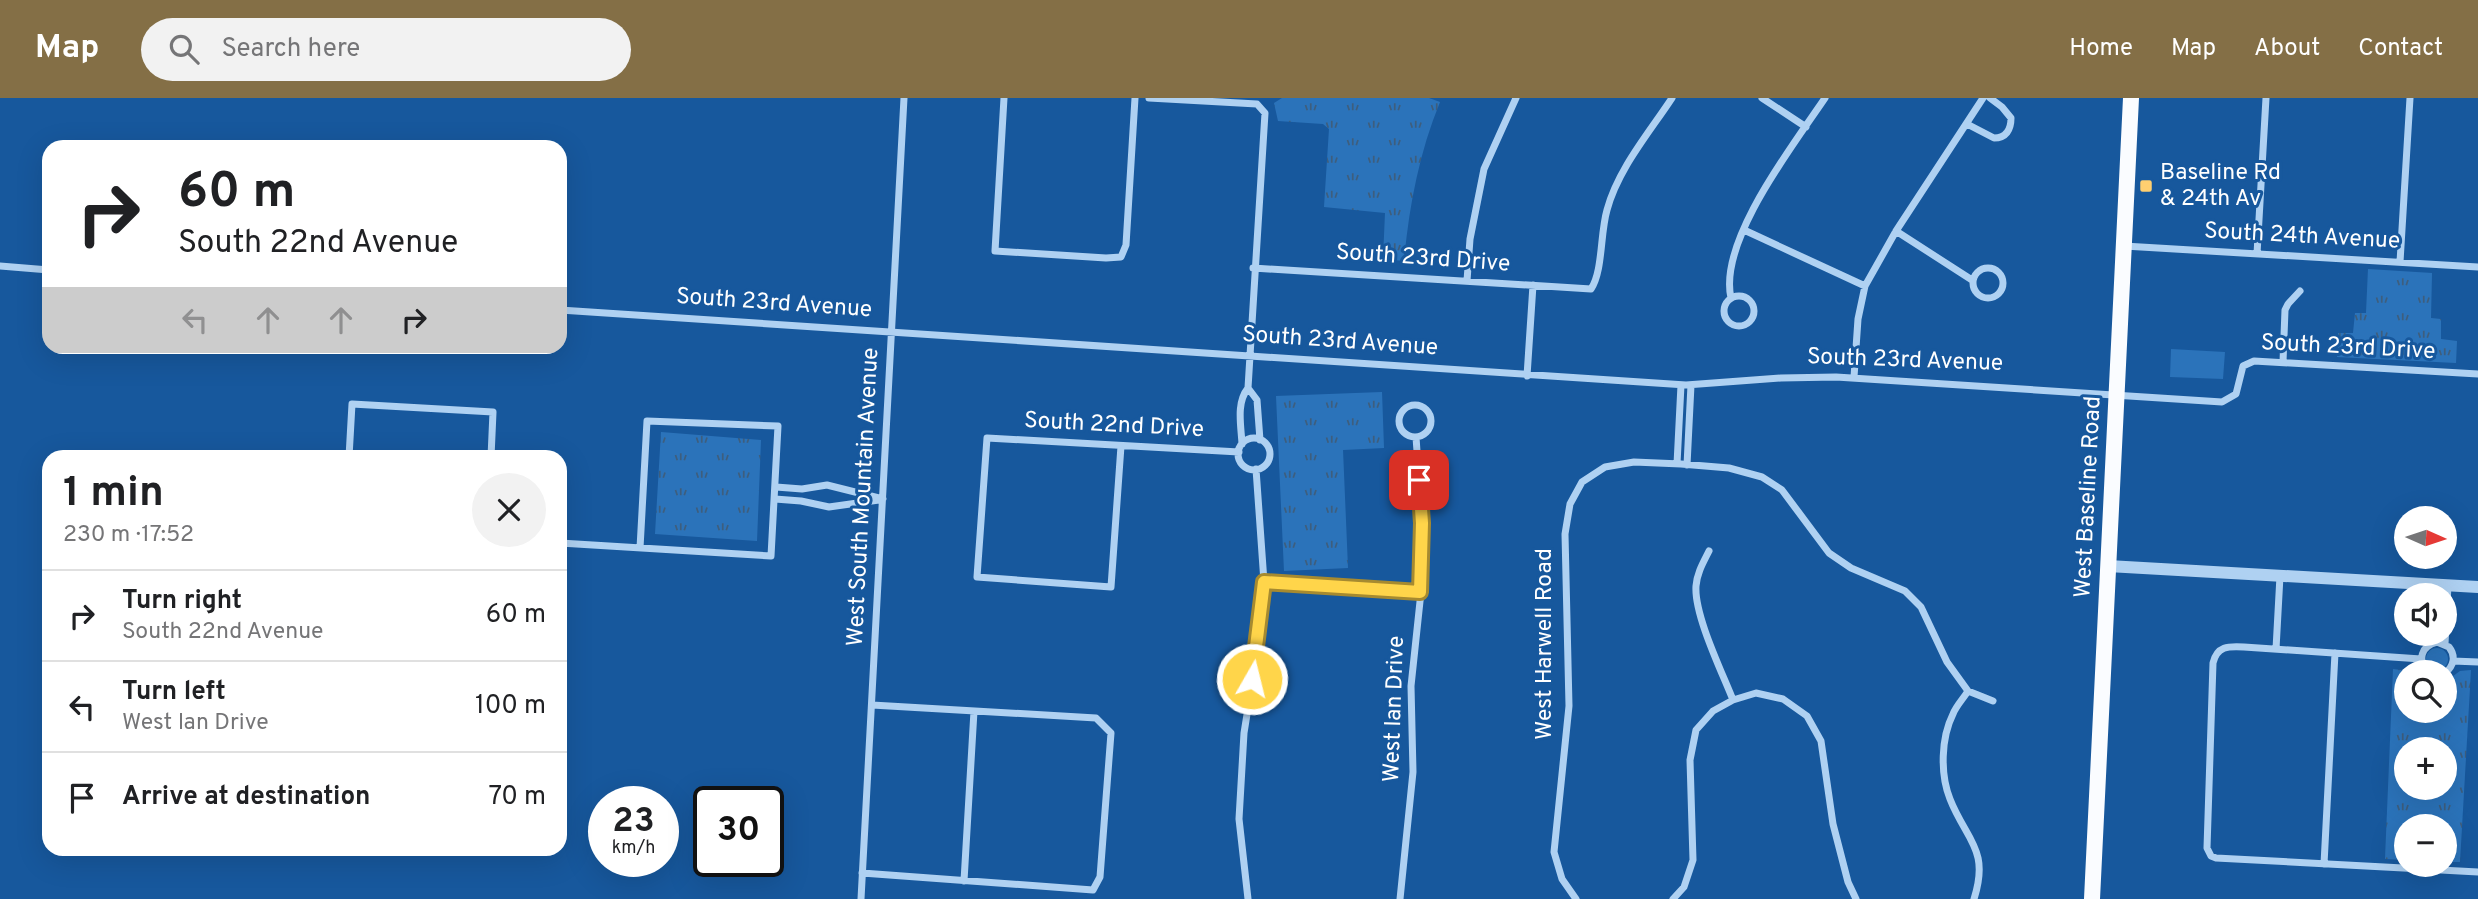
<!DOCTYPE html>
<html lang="en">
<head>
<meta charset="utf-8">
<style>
	:root { --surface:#fff; --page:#f2f2f2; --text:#202124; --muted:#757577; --line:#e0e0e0; --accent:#846f46 }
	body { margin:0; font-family:Overpass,sans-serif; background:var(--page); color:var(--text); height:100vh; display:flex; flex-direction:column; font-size:26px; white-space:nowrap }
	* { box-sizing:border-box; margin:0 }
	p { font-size:23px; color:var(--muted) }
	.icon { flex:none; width:38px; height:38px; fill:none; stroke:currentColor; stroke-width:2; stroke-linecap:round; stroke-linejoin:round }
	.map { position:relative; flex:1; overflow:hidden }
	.drawer { position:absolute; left:42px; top:352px; width:525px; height:406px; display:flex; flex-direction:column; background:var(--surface); border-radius:21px; box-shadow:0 7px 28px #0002 }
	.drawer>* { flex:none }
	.top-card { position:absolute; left:42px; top:42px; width:525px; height:214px; border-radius:21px; box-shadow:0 7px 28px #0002; background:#fff; color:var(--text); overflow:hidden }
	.needle { width:46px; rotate:93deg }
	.tools { position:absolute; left:2394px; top:408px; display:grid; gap:14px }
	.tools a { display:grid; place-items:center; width:63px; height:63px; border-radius:50%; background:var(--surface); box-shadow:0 7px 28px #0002; font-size:35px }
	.speed { position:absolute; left:588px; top:688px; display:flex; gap:14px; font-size:35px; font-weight:700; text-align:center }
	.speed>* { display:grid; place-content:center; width:91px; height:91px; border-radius:50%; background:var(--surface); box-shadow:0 7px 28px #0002; line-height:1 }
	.speed small { font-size:18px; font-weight:400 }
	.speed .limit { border:4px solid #111; border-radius:10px; background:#fff; color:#111 }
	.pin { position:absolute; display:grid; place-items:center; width:60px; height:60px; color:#fff; margin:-30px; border-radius:14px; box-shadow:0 4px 10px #0006 }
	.me { position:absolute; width:77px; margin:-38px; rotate:8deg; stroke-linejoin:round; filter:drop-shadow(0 0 5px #0008) }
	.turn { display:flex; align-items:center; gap:24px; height:147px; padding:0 21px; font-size:32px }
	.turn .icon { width:91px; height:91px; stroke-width:2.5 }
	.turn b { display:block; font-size:49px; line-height:60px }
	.lanes { display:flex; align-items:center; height:66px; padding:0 21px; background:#0003; justify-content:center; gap:35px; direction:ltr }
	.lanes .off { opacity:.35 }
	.round { display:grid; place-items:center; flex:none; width:74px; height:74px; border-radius:37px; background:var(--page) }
	.head { display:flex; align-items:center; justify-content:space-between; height:119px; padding:0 21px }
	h1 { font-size:42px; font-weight:700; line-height:52px }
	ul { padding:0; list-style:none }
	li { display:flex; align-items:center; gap:21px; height:91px; padding:0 21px; border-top:2px solid var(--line) }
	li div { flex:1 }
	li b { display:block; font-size:26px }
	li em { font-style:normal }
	header { display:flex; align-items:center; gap:42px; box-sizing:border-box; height:98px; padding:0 35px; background:var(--accent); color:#fff }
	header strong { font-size:33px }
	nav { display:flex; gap:38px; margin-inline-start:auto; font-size:24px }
	.search { width:490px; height:63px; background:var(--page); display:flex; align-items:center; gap:18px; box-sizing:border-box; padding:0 24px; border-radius:38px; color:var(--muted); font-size:26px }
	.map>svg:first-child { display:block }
</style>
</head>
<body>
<header>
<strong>Map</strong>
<div class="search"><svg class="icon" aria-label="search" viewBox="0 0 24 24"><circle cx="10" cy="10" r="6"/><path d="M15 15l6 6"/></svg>Search here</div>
<nav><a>Home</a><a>Map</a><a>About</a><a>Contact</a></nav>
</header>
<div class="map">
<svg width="2478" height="801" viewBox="0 0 2478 801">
	<defs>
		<pattern id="park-tufts" width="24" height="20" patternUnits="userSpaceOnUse" patternTransform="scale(1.75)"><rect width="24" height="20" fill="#2b73ba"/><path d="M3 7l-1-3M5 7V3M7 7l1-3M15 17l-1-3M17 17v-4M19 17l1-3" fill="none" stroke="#3d5e7e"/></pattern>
	</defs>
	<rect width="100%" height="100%" fill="#17589d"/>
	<path fill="#2b73ba" d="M 2171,251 L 2225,254 L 2223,281 L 2170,279 Z
		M2426 561a11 11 0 1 1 22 0a11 11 0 1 1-22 0Z"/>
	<path fill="url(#park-tufts)" fill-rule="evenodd" d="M 1282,0 L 1429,0 L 1440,4 C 1419,55 1409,109 1404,163 L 1383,161 L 1385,115 L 1324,109 L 1329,31 L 1323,26 L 1278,23 L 1274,5 Z
		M 2368,171 L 2432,175 L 2431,220 L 2441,221 L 2441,241 L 2457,243 L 2456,265 L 2337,259 L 2338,235 L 2353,235 L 2355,215 L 2366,215 Z
		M 1382,294 L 1384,350 L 1343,352 L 1348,470 L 1284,473 L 1276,298 Z
		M 661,334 L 761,342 L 757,443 L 655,436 Z
		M 2393,571 L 2416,574 L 2406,574 L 2406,612 L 2445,612 L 2445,584 L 2460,573 L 2471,572 L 2460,764 L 2445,764 L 2445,728 L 2406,728 L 2406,762 L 2385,761 ZM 2445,651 L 2445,690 L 2406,690 L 2406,651 Z"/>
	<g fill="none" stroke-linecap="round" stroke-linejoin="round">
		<path stroke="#afd1f2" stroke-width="7" d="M 1004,0 L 995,153 L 1106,160 L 1121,159 L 1126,147 L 1135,0
			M 1149,0 L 1257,6 L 1265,15 L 1248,290 C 1236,305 1241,327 1242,346
			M 1762,0 L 1806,29
			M 1967,26 L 1994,40 C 2006,40 2011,32 2011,20 L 2002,9 L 1990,0
			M 1744,132 L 1865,188
			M 1896,133 L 1972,182
			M 2124,148 L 2478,169
			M 2257,156 L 2266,0
			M 2400,164 L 2410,0
			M 0,168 L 49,172
			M1973 185a15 15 0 1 1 30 0a15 15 0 1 1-30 0Z
			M 1253,170 L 1591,191 C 1603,173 1600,136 1607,112 C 1618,71 1649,35 1672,0
			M 1467,183 L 1470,141 L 1484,71 L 1516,0
			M1724 213a15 15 0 1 1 30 0a15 15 0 1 1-30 0Z
			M 1731,200 C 1718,143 1794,46 1825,0
			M 560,212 L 1686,287 L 1781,280 L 1836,279 L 2222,304 L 2236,296 L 2243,268 L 2254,263 L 2478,276
			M 2283,264 L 2285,212 L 2288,206 L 2300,193
			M 1527,278 L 1533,187
			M 1854,279 L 1858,221 L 1865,188 L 1896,133 L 1983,0
			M 1248,290 L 1257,302 L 1260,342
			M1399 323a16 16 0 1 1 32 0a16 16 0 1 1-32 0Z
			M1238 356a16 16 0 1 1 32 0a16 16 0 1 1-32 0Z
			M 1121,348 L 1111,489 L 977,479 L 987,340 L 1239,354
			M 349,359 L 352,306 L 493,314 L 491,359
			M 1677,366 L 1681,287
			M 1687,367 L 1691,287
			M 776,389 L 802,391 L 827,387 L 883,401
			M 775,401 L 801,403 L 829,409 L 879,402
			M 560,445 L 771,458 L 778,328 L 647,323 L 640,450
			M 1709,453 C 1703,465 1697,475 1696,488 C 1694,517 1722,574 1733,602
			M 1264,484 L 1421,494
			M 2445,546 L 2448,487
			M 2276,551 L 2280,478
			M 2421,561 L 2244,549 C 2228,548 2217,548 2213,565 L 2207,750 L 2211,758 L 2216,760 L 2478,774
			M 2453,563 L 2478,564
			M 2428,574 C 2417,562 2421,548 2437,544 L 2449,549 C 2456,558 2454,568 2445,575
			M 1968,593 C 1963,601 1956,608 1953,616 C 1941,640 1940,676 1950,701 C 1966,742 1990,751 1974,801
			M 2324,766 L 2335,555
			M 862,775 L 1093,792 L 1100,779 L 1111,635 L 1096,620 L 872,607
			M 964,783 L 974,613
			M 861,801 L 904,0
			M 1248,801 L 1239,721 L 1244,635 L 1257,554 L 1264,484 L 1256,371
			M 1400,801 L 1413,674 L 1411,588 L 1421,494 L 1422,425 L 1416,339
			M 1576,801 L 1562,781 L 1554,754 L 1569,608 L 1565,436 L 1570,406 L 1582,384 L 1605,369 L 1634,364 L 1681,366 L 1729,370 L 1762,379 L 1782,392 L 1829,455 L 1851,470 L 1905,493 L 1921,509 L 1947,564 L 1968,593 L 1993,603
			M 1673,801 L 1684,789 L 1693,762 L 1690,662 L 1696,632 L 1713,613 L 1733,602 L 1756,595 L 1783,601 L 1807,618 L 1821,643 L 1833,726 L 1848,784 L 1856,801"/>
		<path stroke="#afd1f2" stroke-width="12" d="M 2108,468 L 2478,489"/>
		<path stroke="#fafcff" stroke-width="16" d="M 2092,801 L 2131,0"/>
	</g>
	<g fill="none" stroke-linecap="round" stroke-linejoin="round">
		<g stroke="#a68a30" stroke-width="18">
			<path id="route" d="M 1252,581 L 1264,484 L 1420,494 L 1422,425 L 1419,382"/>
		</g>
		<use href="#route" stroke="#ffd54a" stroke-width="12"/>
	</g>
	<rect fill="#ffcf70" stroke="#17589d" stroke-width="2.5" x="2139" y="81" width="14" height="14" rx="3.5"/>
	<g text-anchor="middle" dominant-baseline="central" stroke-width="6" stroke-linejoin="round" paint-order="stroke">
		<g font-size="23" fill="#fff" stroke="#17589d" text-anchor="start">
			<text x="2160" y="75">Baseline Rd<tspan x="2160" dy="26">&amp; 24th Av</tspan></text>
		</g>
		<g font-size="23" fill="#fff" stroke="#17589d">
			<text transform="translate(2302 139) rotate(3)">South 24th Avenue</text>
			<text transform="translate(1423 161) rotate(4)">South 23rd Drive</text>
			<text transform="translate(774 206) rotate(4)">South 23rd Avenue</text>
			<text transform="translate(1340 244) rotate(4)">South 23rd Avenue</text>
			<text transform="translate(2348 250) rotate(3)">South 23rd Drive</text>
			<text transform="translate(1905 263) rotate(2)">South 23rd Avenue</text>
			<text transform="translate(1114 328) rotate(3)">South 22nd Drive</text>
			<text transform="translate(864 399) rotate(-87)">West South Mountain Avenue</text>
			<text transform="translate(2089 399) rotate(-87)">West Baseline Road</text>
			<text transform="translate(1545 546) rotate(-90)">West Harwell Road</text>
			<text transform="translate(1395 611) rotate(-88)">West Ian Drive</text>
		</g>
	</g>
</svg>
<div class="tools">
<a><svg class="needle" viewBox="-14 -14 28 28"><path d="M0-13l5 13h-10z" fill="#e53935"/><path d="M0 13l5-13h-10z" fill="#757577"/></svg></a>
<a><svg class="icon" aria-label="sound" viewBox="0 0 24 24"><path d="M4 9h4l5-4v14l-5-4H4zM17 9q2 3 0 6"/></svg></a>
<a><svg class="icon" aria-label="search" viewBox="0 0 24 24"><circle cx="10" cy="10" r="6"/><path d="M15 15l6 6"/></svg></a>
<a>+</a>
<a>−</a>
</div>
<div class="speed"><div>23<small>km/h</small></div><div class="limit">30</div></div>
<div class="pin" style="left:1419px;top:382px;background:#d93025"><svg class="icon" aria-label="arrive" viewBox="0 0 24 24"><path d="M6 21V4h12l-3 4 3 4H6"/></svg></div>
<svg class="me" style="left:1252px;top:581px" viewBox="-20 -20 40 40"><circle r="17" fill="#ffd54a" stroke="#fff" stroke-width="3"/><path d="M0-11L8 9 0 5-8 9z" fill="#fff"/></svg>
<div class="top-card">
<div class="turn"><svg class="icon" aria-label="right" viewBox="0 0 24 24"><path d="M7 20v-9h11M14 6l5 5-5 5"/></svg><div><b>60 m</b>South 22nd Avenue</div></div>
<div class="lanes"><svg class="icon off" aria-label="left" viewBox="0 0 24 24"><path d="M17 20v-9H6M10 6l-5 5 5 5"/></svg><svg class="icon off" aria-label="ahead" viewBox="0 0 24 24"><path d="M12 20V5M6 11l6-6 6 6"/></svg><svg class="icon off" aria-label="ahead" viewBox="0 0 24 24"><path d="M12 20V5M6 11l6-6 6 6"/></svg><svg class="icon" aria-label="right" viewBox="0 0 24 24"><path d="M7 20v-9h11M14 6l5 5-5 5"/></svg></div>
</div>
<section class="drawer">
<div class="head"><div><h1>1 min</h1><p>230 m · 17:52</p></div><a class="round"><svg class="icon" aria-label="close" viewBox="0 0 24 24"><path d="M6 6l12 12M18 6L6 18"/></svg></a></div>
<ul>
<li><svg class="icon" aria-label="right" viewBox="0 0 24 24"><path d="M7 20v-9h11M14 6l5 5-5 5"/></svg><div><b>Turn right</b><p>South 22nd Avenue</p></div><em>60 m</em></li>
<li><svg class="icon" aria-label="left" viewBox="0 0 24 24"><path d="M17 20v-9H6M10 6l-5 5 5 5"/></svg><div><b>Turn left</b><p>West Ian Drive</p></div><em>100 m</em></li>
<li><svg class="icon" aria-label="arrive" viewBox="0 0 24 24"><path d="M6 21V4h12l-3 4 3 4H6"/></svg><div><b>Arrive at destination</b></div><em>70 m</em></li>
</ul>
</section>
</div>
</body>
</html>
